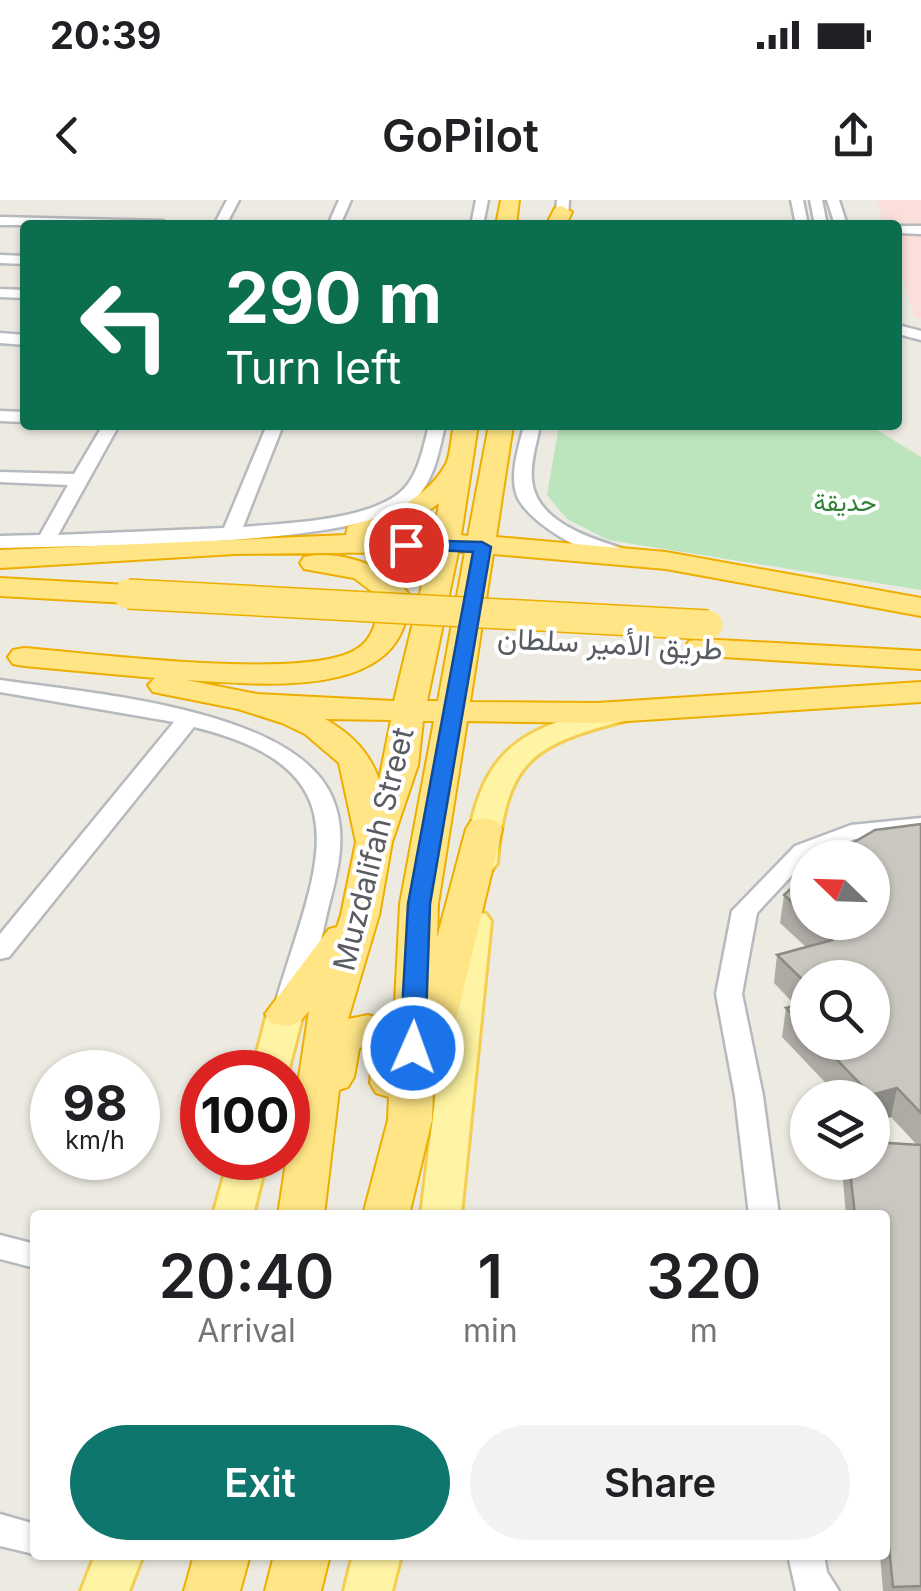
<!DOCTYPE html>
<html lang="en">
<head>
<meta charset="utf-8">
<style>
	:root { --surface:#fff; --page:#f2f2f2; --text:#202124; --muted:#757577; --accent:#0f766e }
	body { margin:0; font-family:Inter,Vazirmatn,sans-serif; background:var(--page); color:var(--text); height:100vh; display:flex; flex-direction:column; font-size:38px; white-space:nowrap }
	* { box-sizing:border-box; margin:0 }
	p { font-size:32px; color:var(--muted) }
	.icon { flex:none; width:55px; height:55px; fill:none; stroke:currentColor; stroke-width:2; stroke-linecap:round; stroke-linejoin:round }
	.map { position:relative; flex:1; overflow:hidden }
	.panel { position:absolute; left:30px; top:1010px; width:860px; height:350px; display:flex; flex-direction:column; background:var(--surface); border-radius:10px; box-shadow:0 2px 8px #0004 }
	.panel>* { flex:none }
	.guide { position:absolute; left:20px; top:20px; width:882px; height:210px; border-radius:10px; box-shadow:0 2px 8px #0004; background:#0b6e4f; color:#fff; overflow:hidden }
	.needle { width:65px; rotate:293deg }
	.controls { position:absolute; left:790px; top:640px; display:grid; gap:20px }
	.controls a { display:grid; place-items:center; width:100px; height:100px; border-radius:50%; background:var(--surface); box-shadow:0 2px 8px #0004; font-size:50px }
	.speed { position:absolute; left:30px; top:850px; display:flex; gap:20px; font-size:50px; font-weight:700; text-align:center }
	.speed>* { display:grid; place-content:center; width:130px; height:130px; border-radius:50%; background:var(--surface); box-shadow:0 2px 8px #0004; line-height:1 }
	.speed small { font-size:25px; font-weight:400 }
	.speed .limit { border:15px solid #d22; background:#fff; color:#111 }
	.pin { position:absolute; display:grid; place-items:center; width:85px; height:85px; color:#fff; margin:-42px; border:5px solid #fff; border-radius:50%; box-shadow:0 2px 10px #0007 }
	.me { position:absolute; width:110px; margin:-55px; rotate:2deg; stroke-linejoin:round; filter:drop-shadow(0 0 8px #0008) }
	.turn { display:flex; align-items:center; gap:35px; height:210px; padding:0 40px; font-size:45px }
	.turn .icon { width:130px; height:130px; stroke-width:2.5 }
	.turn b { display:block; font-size:70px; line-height:85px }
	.eta { display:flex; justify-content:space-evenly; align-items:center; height:170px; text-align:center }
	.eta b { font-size:60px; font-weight:600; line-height:70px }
	.action { display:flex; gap:20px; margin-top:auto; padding:20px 40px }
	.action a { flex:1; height:115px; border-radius:60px; background:var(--accent); color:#fff; font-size:40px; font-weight:600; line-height:115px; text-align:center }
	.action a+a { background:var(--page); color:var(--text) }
	.status { display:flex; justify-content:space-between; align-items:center; height:70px; padding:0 50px; background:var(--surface); direction:ltr }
	.status svg { height:28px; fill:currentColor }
	header { display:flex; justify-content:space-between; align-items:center; height:130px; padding:0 40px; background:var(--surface); font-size:45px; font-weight:600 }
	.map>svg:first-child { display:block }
</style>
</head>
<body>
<div class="status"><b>20:39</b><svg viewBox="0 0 49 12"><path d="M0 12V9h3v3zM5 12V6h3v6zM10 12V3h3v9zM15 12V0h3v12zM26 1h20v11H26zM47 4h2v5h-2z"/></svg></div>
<header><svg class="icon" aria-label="back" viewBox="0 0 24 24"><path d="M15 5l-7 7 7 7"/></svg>GoPilot<svg class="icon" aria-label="share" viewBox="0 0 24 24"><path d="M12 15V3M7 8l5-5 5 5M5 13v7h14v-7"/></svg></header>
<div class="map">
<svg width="921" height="1391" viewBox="0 0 921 1391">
	<rect width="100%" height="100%" fill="#edebe1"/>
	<path fill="#fbdfdb" d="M 877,0 L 921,0 L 921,118 L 915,118 L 898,64 L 898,25 L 885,25 Z"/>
	<path fill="#bce5be" d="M 559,225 L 869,225 L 921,257 L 921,390 L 608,340 L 567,319 L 547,295 Z"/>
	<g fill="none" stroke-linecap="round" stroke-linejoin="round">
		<g stroke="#b6b9be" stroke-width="5">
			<path id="minor" d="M 227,0 L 239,0 L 226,25 L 214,25 Z
				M 339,0 L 351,0 L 340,25 L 328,25 Z
				M 476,0 L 488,0 L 483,25 L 471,25 Z
				M 557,0 L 569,0 L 568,21 L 573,25 L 555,25 Z
				M 791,0 L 803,0 L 808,25 L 796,25 Z
				M 810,0 L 822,0 L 827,25 L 815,25 Z
				M 827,0 L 839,0 L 847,25 L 835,25 Z
				M 0,17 L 163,21 L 169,25 L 0,25 Z
				M 901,26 L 921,26 L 921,34 L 898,33 Z
				M 0,55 L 25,56 L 25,64 L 0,63 Z
				M 0,89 L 25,90 L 25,98 L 0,97 Z
				M 898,125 L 921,131 L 921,140 L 898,134 Z
				M 0,133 L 25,135 L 25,145 L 0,143 Z
				M 0,211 L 25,212 L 25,222 L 0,221 Z
				M 103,225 L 119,225 L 58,335 L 224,328 L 267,225 L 283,225 L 243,327 C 286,323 381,321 408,284 C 420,267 424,245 429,225 L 445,225 C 439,252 434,282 413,301 C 358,348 81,345 0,348 L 0,336 L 40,335 L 68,285 L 0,282 L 0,272 L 74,274 Z
				M 524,225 L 540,225 C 537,243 530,262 532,280 C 536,324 596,340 631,351 L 631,359 C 600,365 529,325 517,296 C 509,274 519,247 524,225 Z
				M 0,480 C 87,493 294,508 332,597 C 347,631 339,667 330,701 C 322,732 314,784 298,810 L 278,810 L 275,804 C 313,672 375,571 194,527 L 9,757 L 0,759 L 0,734 L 174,522 L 0,492 Z
				M 921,618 L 921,632 L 855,639 L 808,658 L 757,713 L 742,794 L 763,896 L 779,1015 L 749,1015 L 735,896 L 716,794 L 732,711 L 795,646 L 851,625 Z
				M 0,1035 L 35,1044 L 35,1068 L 0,1059 Z
				M 0,1314 L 35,1324 L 38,1355 L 0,1346 Z
				M 788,1355 L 824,1355 L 827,1372 L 839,1391 L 796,1391 Z"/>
		</g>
		<g stroke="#f4ce52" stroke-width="6">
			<path id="major" d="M 618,506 L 628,508 L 632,514 L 628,520 C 531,544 506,561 497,663 L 492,670 L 470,670 L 465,663 C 477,555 513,527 618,506 Z
				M 474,711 L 486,714 L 491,721 L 461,1015 L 421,1015 L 457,721 L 462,714 Z
				M 285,802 L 297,806 L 303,814 L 288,872 L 252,872 L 267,814 L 273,806 Z
				M 229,958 L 267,958 L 253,1015 L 213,1015 Z
				M 95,1355 L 143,1355 L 129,1391 L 81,1391 Z
				M 353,1355 L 401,1355 L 392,1391 L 344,1391 Z"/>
		</g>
		<g stroke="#edae00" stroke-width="4">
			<path id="highway" d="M 501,0 L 519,0 L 516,25 L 496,25 Z
				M 562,6 L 572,12 L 566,25 L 546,25 L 555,8 Z
				M 454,225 L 478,225 L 461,335 L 468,336 L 489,225 L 513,225 L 496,337 L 666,352 L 921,398 L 921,416 L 666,369 L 493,354 L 470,502 L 597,503 L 921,482 L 921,502 L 597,523 L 467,521 L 438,704 L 437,738 L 466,629 L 471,621 L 484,618 L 497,621 L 502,629 L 450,845 L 444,855 L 434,858 L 432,920 L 409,1015 L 363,1015 L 388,920 L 389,897 L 376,893 L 370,883 L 373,846 L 368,843 L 359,849 L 354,877 L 348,887 L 339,890 L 324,1015 L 278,1015 L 309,811 C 298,826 289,828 271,823 L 265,814 L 329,729 L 337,727 L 341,715 L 356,642 L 339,563 L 305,534 L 282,523 L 238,509 L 153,492 L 148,485 L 155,478 L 24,466 L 13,464 L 8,457 L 13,450 L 24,448 C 91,453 304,481 355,450 C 375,439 378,417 378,396 L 354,378 L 304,369 L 300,363 L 304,357 C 337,349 387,365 408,393 C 413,503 260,484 186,480 L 257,494 L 394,501 L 430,352 L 235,354 L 0,368 L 0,350 L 346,335 L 348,326 C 385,317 426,300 446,264 C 451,253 451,237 454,225 ZM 439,303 L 434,335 L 383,334 L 413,323 ZM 458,352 L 465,352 L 438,501 L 427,501 ZM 325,519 L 391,520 L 379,580 C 370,552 350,533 325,519 ZM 423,521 L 434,521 L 400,704 L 394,822 L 368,815 L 348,819 L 379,715 L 392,642 L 418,565 Z
				M 0,378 L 128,385 L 138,388 L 143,394 L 138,400 L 128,403 L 0,396 Z
				M 700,439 L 921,451 L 921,469 L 689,455 L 685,448 L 689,441 Z
				M 194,1355 L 250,1355 L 240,1391 L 184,1391 Z
				M 274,1355 L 330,1355 L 321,1391 L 265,1391 Z"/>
		</g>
		<use href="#minor" fill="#fff" fill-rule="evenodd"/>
		<use href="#major" fill="#fff4a3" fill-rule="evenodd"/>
		<use href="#highway" fill="#ffe585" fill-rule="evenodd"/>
		<g stroke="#edae00" stroke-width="32" stroke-linecap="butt">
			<path id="highway-bridge" d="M 128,394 L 708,425"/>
		</g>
		<use href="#highway-bridge" stroke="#ffe585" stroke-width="29"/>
	</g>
	<path fill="#aeaba5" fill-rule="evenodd" d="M 921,624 L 921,1391 L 883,1391 L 880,1355 L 885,1355 L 885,1015 L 846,1015 L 842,969 L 843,962 L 872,962 L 917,945 L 891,917 L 872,922 L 872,898 L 840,898 L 782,837 L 786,808 L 795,805 L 774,783 L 777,755 L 806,747 L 780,723 L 784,695 L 808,673 L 808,722 L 872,722 ZM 808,778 L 872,842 L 808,842 Z"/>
	<path fill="#8d8b86" d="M 897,888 L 891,917 L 872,922 L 872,898 L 870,898 L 871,895 Z"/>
	<path fill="#cac7c0" stroke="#8d8b86" stroke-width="2.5" d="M 921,624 L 921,913 L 897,888 L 871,895 L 820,842 L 872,842 L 872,778 L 808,778 L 808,785 L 777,755 L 832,740 L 814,722 L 872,722 L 872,658 L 827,658 L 875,630 Z
		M 808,673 L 808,717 L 784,695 Z
		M 808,802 L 808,830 L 786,808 Z
		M 872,942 L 921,945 L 921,1386 L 893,1387 L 885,1306 L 885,1015 L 855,1015 L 849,962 L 872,962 Z"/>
	<path fill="#1a73e8" stroke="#114b97" stroke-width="2.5" d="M 406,340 L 482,342 L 491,347 L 430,704 L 425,848 L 413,856 L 400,848 L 408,704 L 473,352 L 400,348 L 400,341 Z"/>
	<g text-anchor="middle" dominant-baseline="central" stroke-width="8" stroke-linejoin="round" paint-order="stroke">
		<g font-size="25" fill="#318139" stroke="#fff">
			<text x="845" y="302">حديقة</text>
		</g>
		<g font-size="30" fill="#595d62" stroke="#fff">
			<text transform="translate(610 443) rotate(3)">طريق الأمير سلطان</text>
			<text transform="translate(373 649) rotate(-76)">Muzdalifah Street</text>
		</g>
	</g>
</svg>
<div class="controls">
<a><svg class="needle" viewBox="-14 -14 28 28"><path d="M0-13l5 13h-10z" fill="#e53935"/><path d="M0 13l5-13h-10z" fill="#757577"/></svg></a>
<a><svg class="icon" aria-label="search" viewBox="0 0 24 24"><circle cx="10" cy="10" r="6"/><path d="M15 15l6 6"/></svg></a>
<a><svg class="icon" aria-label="layers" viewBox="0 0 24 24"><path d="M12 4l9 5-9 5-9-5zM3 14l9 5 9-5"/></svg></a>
</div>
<div class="speed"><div>98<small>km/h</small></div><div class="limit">100</div></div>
<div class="pin" style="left:406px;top:345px;background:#d93025"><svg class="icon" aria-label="arrive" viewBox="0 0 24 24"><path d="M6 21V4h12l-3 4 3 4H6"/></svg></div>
<svg class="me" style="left:413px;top:848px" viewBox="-20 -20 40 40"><circle r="17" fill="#1a73e8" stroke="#fff" stroke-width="3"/><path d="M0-11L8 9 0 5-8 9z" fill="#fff"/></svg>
<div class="guide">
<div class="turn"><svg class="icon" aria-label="left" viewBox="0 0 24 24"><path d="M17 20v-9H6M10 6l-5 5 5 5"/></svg><div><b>290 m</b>Turn left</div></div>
</div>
<section class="panel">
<div class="eta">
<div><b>20:40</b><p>Arrival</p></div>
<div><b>1</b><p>min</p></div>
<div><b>320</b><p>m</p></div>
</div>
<div class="action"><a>Exit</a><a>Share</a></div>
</section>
</div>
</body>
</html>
